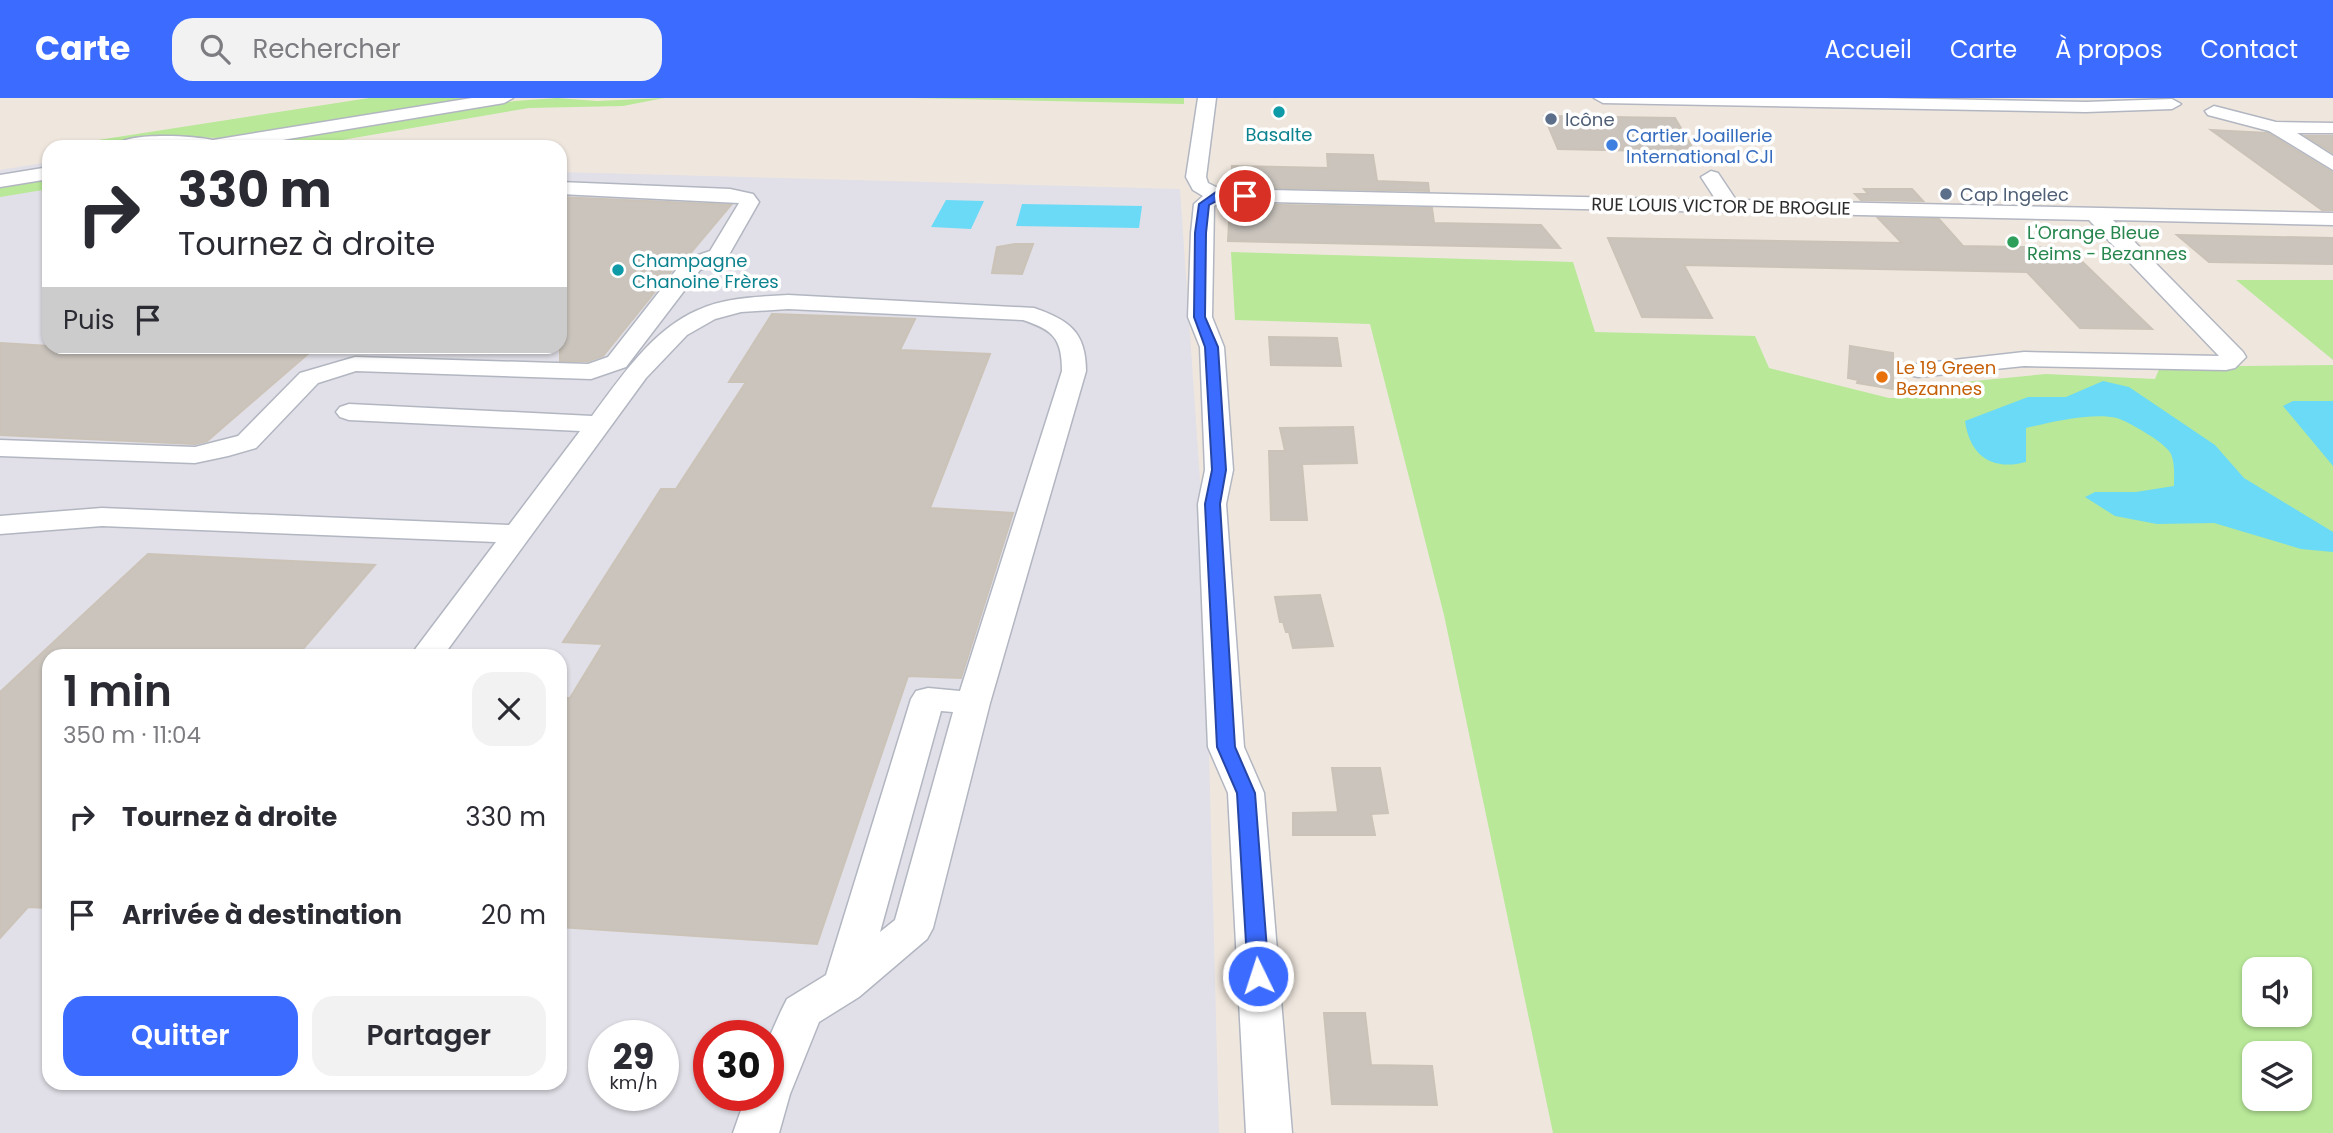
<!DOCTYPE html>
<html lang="fr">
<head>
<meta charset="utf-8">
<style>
	:root { --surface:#fff; --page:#f2f2f3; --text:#2b2b33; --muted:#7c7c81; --accent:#3b6bff }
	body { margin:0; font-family:Poppins,sans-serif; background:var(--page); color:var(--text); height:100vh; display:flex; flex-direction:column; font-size:26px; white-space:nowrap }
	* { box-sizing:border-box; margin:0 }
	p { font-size:23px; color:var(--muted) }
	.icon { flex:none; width:38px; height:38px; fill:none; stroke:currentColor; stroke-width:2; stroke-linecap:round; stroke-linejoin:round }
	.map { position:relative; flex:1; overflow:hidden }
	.side { position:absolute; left:42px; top:551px; width:525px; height:441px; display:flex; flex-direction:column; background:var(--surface); border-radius:21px; box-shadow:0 2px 5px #0004 }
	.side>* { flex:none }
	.top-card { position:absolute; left:42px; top:42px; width:525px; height:214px; border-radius:21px; box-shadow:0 2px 5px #0004; background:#fff; color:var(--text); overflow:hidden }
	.tools { position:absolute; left:2242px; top:859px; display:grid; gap:14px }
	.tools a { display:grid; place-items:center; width:70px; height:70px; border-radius:14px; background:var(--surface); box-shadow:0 2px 5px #0004; font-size:35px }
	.speed { position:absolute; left:588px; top:922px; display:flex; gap:14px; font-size:35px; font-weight:700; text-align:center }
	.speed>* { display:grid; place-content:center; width:91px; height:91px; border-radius:50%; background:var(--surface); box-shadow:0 2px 5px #0004; line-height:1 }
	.speed small { font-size:18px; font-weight:400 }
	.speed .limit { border:10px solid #d22; background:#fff; color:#111 }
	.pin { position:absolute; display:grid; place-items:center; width:60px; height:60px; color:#fff; margin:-30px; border:4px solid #fff; border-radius:50%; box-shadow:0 2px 7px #0007 }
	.me { position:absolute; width:77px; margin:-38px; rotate:356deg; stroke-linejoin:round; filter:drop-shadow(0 0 5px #0008) }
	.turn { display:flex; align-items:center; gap:24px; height:147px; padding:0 21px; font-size:32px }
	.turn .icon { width:91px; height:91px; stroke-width:2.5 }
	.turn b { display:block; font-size:49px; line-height:60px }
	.then { display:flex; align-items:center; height:66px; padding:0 21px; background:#0003; gap:14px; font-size:26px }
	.round { display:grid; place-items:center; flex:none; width:74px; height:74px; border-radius:21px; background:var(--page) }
	.summary { display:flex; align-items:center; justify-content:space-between; height:119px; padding:0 21px }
	h1 { font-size:42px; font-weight:600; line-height:52px }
	.button { display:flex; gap:14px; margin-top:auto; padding:14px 21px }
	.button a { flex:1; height:80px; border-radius:21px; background:var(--accent); color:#fff; font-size:28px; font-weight:600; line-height:80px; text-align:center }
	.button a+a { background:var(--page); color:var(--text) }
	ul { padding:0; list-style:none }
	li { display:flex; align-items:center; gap:21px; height:98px; padding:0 21px }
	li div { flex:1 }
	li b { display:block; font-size:26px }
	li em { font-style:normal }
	header { display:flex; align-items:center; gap:42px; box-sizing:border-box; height:98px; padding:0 35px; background:var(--accent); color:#fff }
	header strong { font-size:33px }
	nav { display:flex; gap:38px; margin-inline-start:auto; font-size:24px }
	.search { width:490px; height:63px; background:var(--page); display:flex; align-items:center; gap:18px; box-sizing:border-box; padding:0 24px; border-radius:21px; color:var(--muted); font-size:26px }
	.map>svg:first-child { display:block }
</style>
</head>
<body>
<header>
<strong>Carte</strong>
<div class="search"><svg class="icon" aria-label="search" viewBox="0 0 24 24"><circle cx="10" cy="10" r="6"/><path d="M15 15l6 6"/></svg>Rechercher</div>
<nav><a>Accueil</a><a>Carte</a><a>À propos</a><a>Contact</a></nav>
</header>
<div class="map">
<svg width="2333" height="1035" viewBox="0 0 2333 1035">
	<rect width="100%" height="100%" fill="#efe7de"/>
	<path fill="#e1dfe7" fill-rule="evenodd" d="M 49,64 L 49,248 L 560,248 L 560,74 L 1180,91 L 1203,426 L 1219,1035 L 0,1035 L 0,72 ZM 49,558 L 560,558 L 560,985 L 49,985 ZM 604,938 L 663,938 L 663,998 L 604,998 ZM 709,938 L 768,938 L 768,998 L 709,998 Z"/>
	<path fill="#b8e898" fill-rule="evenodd" d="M 369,0 L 475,0 L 224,40 L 179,39 L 89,49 L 53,49 Z
		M 557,0 L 597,3 L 664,0 L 623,8 L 529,10 L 301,49 L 235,49 L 515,3 Z
		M 912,0 L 1184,0 L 1184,6 Z
		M 49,81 L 49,91 L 0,99 L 0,90 Z
		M 1231,154 L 1573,164 L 1595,234 L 1755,238 L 1769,270 L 1889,300 L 1953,300 L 1953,285 L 2046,276 L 2155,281 L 2160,269 L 2333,267 L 2333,1035 L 1553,1035 L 1444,517 L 1370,226 L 1235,222 ZM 2254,872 L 2300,872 L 2300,917 L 2254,917 ZM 2254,956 L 2300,956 L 2300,1001 L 2254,1001 Z
		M 2236,182 L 2333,182 L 2333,262 Z"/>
	<path fill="#6bdaf7" d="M 946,102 L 984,103 L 971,131 L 931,129 Z
		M 1022,106 L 1142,108 L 1139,130 L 1016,128 Z
		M 2103,283 L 2129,289 L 2215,347 L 2244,380 L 2333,434 L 2333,454 L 2301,451 L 2214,425 L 2157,426 L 2115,418 L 2085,399 L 2095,394 L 2136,394 L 2174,388 C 2174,377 2175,366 2171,356 C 2166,345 2129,324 2117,320 C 2093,314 2051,324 2026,330 L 2026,364 C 1992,373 1970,358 1965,323 L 2028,299 L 2066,299 Z
		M 2293,303 L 2333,303 L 2333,368 L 2283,308 Z"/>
	<path fill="#cac4bd" stroke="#cbc3b7" stroke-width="2" d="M 1544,18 L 1675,20 L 1695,54 L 1558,51 Z
		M 2211,32 L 2268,35 L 2333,75 L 2333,112 L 2322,112 Z
		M 2306,38 L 2333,38 L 2333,55 Z
		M 1327,56 L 1373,57 L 1377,83 L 1428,85 L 1429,93 L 1231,89 L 1232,68 L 1328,70 Z
		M 1864,91 L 1912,91 L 1923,103 L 1861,102 L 1855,96 L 1868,96 Z
		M 560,99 L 731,107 L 688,158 L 682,160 L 603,258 L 588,263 L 560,263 Z
		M 1230,106 L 1432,110 L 1434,125 L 1541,127 L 1560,150 L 1228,143 Z
		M 1878,120 L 1939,121 L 1963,148 L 2068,150 L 2152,231 L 2080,230 L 2027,174 L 1684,167 L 1712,220 L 1642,219 L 1608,140 L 1902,145 Z
		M 2177,137 L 2333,140 L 2333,166 L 2209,164 Z
		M 1015,146 L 1033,146 L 1022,176 L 992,175 L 997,149 Z
		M 772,216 L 915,221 L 900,252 L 990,256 L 930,410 L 1013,415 L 961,580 L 908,578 L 817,846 L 560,829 L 560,600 L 570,600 L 603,546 L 563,544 L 661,391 L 676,391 L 746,284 L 729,284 Z
		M 1269,239 L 1337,240 L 1341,268 L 1271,267 Z
		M 0,245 L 49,248 L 317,248 L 207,343 L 195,346 L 0,337 Z
		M 1850,248 L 1893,255 L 1893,291 L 1857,285 L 1858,282 L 1848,280 Z
		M 1353,329 L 1357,365 L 1302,366 L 1307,422 L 1271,422 L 1269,353 L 1285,353 L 1280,330 Z
		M 148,456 L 375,467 L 297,558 L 49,558 L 49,810 L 28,809 L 0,840 L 0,594 Z
		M 1320,497 L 1333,548 L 1293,550 L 1289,534 L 1286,534 L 1283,524 L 1280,524 L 1275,499 Z
		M 1332,670 L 1380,670 L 1388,715 L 1371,716 L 1375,737 L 1293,737 L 1293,715 L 1338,714 Z
		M 1324,915 L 1365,915 L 1371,967 L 1432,968 L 1437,1007 L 1332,1006 Z"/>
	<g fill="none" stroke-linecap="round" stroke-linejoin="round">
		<g stroke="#b2b6c1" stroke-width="3">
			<path id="minor" d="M 472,0 L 513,0 L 504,5 L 240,49 L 113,49 C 127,33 193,38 213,42 Z
				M 1198,0 L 1216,0 L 1206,79 L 1208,85 L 1220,91 L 1716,102 L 1701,79 L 1711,73 L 1718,75 L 1736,102 L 2333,115 L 2333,127 L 2113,122 L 2243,254 L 2246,259 L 2235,270 L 2226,272 L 2024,268 L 1918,279 L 1909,277 L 1906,272 L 1909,267 L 2024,254 L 2219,258 L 2089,122 L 1221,103 L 1214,108 L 1212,219 L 1224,249 L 1233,372 L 1226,406 L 1244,649 L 1264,695 L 1292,1035 L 1246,1035 L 1228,695 L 1208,649 L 1198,406 L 1205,372 L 1200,249 L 1188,219 L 1191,135 L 1194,106 L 1203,98 L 1193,92 L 1186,79 Z
				M 1594,0 L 1882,0 L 2086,4 L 2172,1 L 2181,6 L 2172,11 L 2086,14 L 1603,5 Z
				M 2214,8 L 2276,24 L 2333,25 L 2333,35 L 2297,35 L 2333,58 L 2333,72 L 2269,33 L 2208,17 L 2205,13 Z
				M 49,69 L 49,81 L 0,89 L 0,77 Z
				M 560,84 L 730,91 L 753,96 L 759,104 L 726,162 L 700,172 L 626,269 L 591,281 L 356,273 L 318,285 L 256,350 L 228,358 L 195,365 L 0,358 L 0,342 L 195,349 L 238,338 L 300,275 L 355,259 L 588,266 L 608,259 L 684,162 L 710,153 L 739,105 L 560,96 Z
				M 788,197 L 1034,210 C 1069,222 1086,234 1086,273 L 990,605 L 933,830 L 927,841 L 859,899 L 819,924 L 790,996 L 779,1035 L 733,1035 L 746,998 L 768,998 L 768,942 L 781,913 L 787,901 L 826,877 L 911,601 L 916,593 L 928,590 L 960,593 L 1062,273 C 1062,240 1053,232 1023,222 L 788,211 L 741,214 L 715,221 L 687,237 L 646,280 L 443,558 L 410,558 L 496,444 L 102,428 L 0,436 L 0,418 L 102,410 L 509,427 L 580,333 L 349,322 L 340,319 L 336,314 L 340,309 L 349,306 L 592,318 C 621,279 652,232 698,212 C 726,199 758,199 788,197 ZM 941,613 L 953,614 L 895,822 L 880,834 Z"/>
		</g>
		<use href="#minor" fill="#fff" fill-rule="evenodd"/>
	</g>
	<path fill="#3b6bff" stroke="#2646a6" stroke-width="2" d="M 1216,94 L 1245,95 L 1250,98 C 1236,106 1225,96 1209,107 L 1206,135 L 1205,219 L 1218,249 L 1226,372 L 1220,406 L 1235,649 L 1255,695 L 1269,878 L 1266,884 L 1258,886 L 1251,884 L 1248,878 L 1237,695 L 1217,649 L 1205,406 L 1212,372 L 1205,249 L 1194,219 L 1195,135 L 1199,106 Z"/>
	<g fill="#0f9aa8" stroke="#fff" stroke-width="2.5">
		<circle cx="1279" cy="14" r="7"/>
		<circle cx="618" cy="172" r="7"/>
	</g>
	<g fill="#5c6f8a" stroke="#fff" stroke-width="2.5">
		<circle cx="1551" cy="21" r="7"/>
		<circle cx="1946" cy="96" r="7"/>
	</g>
	<circle fill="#3f7fe0" stroke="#fff" stroke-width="2.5" cx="1612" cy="47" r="7"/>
	<circle fill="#2e9e5b" stroke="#fff" stroke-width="2.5" cx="2013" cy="144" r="7"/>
	<circle fill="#e8710a" stroke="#fff" stroke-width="2.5" cx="1882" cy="279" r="7"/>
	<g text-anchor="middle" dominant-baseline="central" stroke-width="7" stroke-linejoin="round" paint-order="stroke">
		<g font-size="18" fill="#4e5e75" stroke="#fff" text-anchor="start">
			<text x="1565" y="21">Icône</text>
			<text x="1960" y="96">Cap Ingelec</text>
		</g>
		<g font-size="18" fill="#0d838f" stroke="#fff">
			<text x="1279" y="36">Basalte</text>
			<text x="632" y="162" text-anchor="start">Champagne<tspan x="632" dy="21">Chanoine Frères</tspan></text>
		</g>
		<g font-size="18" fill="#366cbe" stroke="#fff" text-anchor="start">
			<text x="1626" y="37">Cartier Joaillerie<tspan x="1626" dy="21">International CJI</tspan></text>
		</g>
		<g font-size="18" fill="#2c2c2c" stroke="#fff">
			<text transform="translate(1721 108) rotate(1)">RUE LOUIS VICTOR DE BROGLIE</text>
		</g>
		<g font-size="18" fill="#27864d" stroke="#fff" text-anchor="start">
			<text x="2027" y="134">L'Orange Bleue<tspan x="2027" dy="21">Reims - Bezannes</tspan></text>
		</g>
		<g font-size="18" fill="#c56008" stroke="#fff" text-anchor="start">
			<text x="1896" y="269">Le 19 Green<tspan x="1896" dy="21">Bezannes</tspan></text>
		</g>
	</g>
</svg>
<div class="tools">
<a><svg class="icon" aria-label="sound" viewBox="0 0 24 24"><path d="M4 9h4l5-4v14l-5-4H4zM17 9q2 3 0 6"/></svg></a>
<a><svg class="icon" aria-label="layers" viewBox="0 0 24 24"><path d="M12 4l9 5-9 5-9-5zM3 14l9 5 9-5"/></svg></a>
</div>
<div class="speed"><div>29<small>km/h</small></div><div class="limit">30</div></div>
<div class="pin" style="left:1245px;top:98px;background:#d93025"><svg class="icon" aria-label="arrive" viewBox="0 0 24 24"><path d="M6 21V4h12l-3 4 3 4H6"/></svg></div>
<svg class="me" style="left:1258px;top:878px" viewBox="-20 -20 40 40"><circle r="17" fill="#3b6bff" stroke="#fff" stroke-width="3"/><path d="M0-11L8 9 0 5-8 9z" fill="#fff"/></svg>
<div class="top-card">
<div class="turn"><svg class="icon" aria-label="right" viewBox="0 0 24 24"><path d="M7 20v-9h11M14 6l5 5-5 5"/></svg><div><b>330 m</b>Tournez à droite</div></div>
<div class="then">Puis<svg class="icon" aria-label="arrive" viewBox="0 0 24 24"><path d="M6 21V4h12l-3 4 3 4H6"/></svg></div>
</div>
<section class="side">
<div class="summary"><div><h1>1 min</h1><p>350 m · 11:04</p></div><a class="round"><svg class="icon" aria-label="close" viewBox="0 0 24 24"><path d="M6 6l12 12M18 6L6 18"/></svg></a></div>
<ul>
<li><svg class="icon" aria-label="right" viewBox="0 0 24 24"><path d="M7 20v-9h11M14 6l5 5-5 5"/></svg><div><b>Tournez à droite</b></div><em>330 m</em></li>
<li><svg class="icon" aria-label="arrive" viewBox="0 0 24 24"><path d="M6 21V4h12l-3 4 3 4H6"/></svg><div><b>Arrivée à destination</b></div><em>20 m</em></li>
</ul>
<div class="button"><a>Quitter</a><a>Partager</a></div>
</section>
</div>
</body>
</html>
